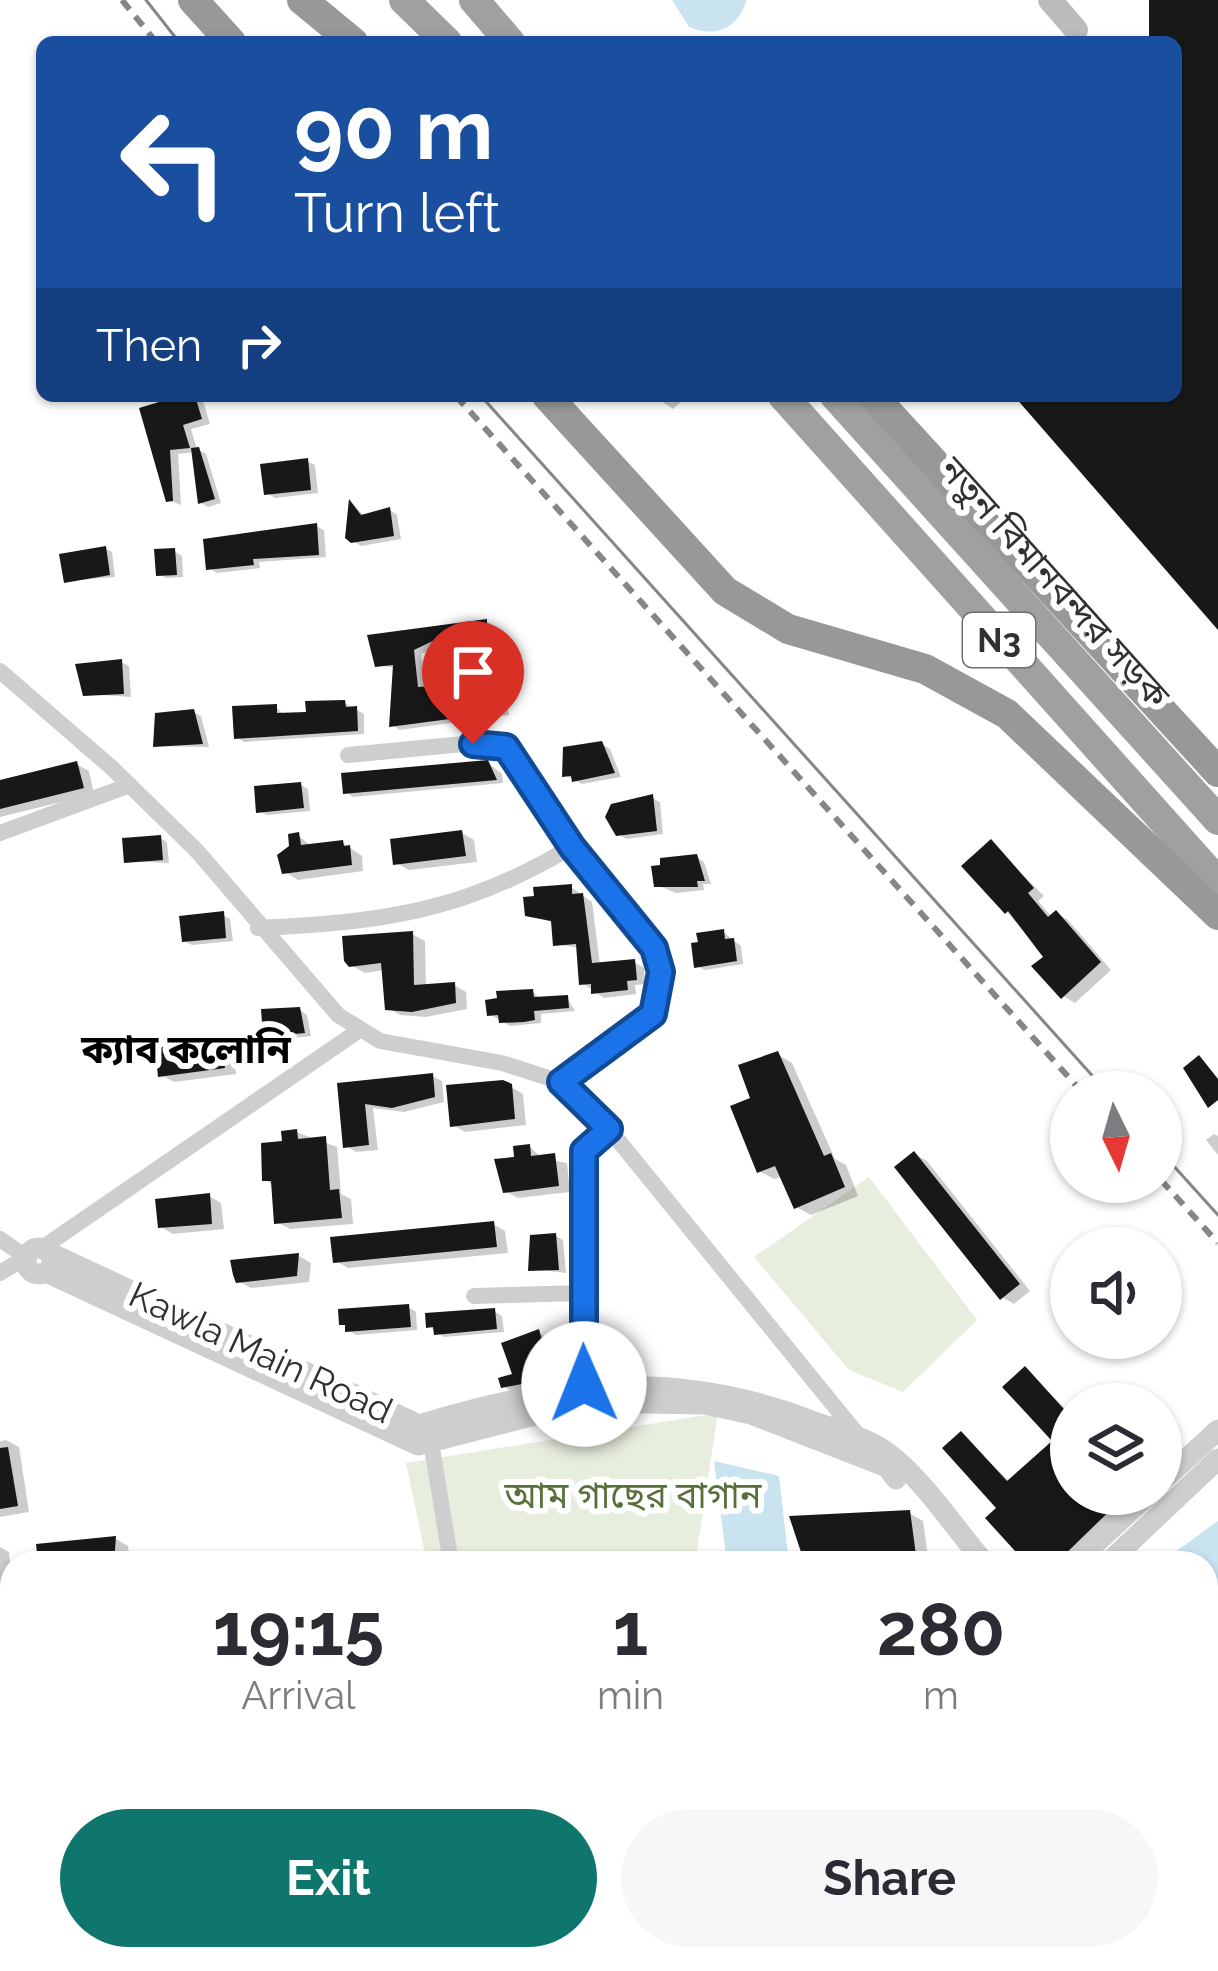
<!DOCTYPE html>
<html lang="en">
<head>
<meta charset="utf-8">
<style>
	:root { --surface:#fff; --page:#f7f7f7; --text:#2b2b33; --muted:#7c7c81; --accent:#0f766e }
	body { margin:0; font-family:Raleway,"Noto Sans Bengali",sans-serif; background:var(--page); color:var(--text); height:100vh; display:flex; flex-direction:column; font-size:45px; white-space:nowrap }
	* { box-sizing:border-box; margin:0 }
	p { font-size:39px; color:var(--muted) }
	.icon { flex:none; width:66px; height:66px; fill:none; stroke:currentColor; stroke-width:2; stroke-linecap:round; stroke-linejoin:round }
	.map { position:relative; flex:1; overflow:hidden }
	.sheet { position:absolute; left:0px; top:1551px; width:1218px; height:420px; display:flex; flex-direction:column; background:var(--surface); border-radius:36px 36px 0 0; box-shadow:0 3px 9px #0004 }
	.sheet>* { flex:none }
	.top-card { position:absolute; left:36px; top:36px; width:1146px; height:366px; border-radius:18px; box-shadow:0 3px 9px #0004; background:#1a4fa0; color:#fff; overflow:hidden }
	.needle { width:78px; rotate:175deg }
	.tools { position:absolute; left:1050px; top:1071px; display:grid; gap:24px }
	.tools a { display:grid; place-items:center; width:132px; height:132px; border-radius:50%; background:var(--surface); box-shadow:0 3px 9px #0004; font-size:60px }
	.pin { position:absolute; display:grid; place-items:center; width:102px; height:102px; color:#fff; margin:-123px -51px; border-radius:50% 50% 50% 0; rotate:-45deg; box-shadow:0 0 12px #0007 }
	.pin .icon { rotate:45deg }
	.me { position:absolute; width:132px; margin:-66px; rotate:359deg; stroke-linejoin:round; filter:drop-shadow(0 0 9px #0008) }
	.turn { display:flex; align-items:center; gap:42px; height:252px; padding:0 60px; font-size:54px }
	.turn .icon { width:156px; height:156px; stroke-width:2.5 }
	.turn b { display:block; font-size:84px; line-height:102px }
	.then { display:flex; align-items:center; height:114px; padding:0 60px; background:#0003; gap:24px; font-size:45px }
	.eta { display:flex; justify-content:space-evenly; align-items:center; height:204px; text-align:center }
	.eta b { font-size:72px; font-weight:700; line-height:84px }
	.button { display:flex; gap:24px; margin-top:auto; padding:24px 60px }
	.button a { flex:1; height:138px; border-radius:72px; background:var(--accent); color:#fff; font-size:48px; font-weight:700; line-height:138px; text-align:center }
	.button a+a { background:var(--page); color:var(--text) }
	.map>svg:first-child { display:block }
</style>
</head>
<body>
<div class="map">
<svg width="1218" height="1971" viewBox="0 0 1218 1971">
	<rect width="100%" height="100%" fill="#fff"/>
	<path fill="#e8eede" d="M 869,1177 L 977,1320 L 903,1392 L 849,1370 L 754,1257 Z
		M 718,1413 L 695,1563 L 427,1563 L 406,1463 Z"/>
	<path fill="#c9e3ef" d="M 672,0 L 746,0 L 746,2 C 737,29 715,38 689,27 Z
		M 714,1461 L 779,1476 L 789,1563 L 727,1563 Z
		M 1218,1521 L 1218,1594 L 1206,1595 L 1206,1563 L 1160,1563 Z
		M 1218,1904 L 1218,1971 L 1154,1971 L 1161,1959 L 1206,1959 L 1206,1911 Z
		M 140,1959 L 483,1959 L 483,1960 L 482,1971 L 150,1971 Z
		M 634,1959 L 763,1959 L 782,1971 L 525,1971 C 561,1956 597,1971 634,1959 Z"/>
	<path fill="#0003" d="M 195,396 L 203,401 L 210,424 L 191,429 L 197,449 L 206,454 L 221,503 L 208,507 L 201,503 L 195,452 L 178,454 L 181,505 L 169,500 L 143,410 Z
		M 654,396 L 687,396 L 673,409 Z
		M 307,461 L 315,465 L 318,493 L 275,498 L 267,493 Z
		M 352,503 L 365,517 L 390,510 L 397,515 L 401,539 L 361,546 L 353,541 Z
		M 316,526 L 324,530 L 326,557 L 259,562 L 260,568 L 217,573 L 209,568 L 274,529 Z
		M 106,549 L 112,552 L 115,577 L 67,581 Z
		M 174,551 L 182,556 L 183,577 L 166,578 L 159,574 Z
		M 486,622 L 494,626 L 494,655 L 458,660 L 451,656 L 447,641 L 421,654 L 425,690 L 491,685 L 507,703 L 509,715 L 400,730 L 392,725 L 396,668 L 378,665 L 371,638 Z
		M 121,662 L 129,666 L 131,697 L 86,694 Z
		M 345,703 L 364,714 L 364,734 L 244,742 L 237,737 L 276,707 L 284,715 L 309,715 Z
		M 194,712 L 201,716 L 209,747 L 156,746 Z
		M 602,744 L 610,749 L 621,777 L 582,784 L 565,775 Z
		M 488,763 L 502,774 L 503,783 L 353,797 L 346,792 Z
		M 76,764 L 89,771 L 94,794 L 0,817 L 0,783 Z
		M 301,785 L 308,789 L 310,811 L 267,815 L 259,811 Z
		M 652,798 L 660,802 L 663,834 L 626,839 L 618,834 Z
		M 462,833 L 474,840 L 477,862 L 409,870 L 396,863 Z
		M 298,835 L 312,847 L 343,843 L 362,856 L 363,871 L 298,880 L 285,872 Z
		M 160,838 L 167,842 L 169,863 L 127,861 Z
		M 991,843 L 1044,896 L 1038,901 L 1052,917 L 1056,913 L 1068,920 L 1111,970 L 1075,1003 L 1063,996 L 1048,958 L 1007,912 Z
		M 696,857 L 704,862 L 711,884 L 703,884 L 704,890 L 676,893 L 657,885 Z
		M 571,887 L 592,902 L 600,965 L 634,962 L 644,968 L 645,984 L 635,985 L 636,994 L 604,998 L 582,983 L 579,948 L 556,944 L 554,923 L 527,914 Z
		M 223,915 L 230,919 L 233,941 L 192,945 L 184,941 Z
		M 723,932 L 741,946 L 743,964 L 705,970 L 697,966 Z
		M 412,934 L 425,941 L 426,987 L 454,985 L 466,992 L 467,1009 L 426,1017 L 400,1015 L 388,1008 L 385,970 L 365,973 L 351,965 Z
		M 533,992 L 540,999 L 567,998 L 575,1011 L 541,1014 L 541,1023 L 510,1026 L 489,1014 Z
		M 300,1010 L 307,1015 L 311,1036 L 274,1040 L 266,1035 Z
		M 221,1042 L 233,1049 L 236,1074 L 174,1082 L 161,1075 Z
		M 777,1054 L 792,1063 L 835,1159 L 846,1165 L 858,1196 L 811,1215 L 796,1207 L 783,1176 L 774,1179 L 759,1171 L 754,1100 Z
		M 432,1076 L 442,1081 L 444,1102 L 404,1112 L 373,1108 L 378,1150 L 356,1152 L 346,1146 L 340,1086 Z
		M 511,1087 L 523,1094 L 526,1125 L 465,1132 L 453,1125 Z
		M 296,1132 L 337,1147 L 341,1194 L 351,1199 L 353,1224 L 290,1229 L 277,1222 L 274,1185 L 265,1180 Z
		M 1214,1134 L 1218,1136 L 1218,1155 L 1206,1140 Z
		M 530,1147 L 542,1158 L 567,1163 L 570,1192 L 518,1198 L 505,1191 L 518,1160 Z
		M 915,1154 L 927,1161 L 1030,1291 L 1014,1304 L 1002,1297 Z
		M 209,1196 L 221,1203 L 224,1229 L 173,1234 L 161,1227 Z
		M 493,1224 L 505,1231 L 508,1253 L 348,1268 L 336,1261 Z
		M 556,1236 L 563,1240 L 566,1273 L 531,1269 Z
		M 299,1256 L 311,1263 L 309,1282 L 251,1288 L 238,1281 L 234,1263 Z
		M 408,1307 L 416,1312 L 417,1330 L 356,1335 L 348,1330 Z
		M 494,1311 L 502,1316 L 504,1332 L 444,1337 L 429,1326 Z
		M 538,1333 L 546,1337 L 558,1382 L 511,1391 L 503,1386 L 516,1376 Z
		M 1026,1370 L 1071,1414 L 1071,1494 L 1143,1494 L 1073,1563 L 1007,1563 L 1019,1551 L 961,1434 L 1010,1482 L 1056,1441 Z
		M 6,1440 L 19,1447 L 29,1512 L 0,1517 L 0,1441 Z
		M 909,1513 L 923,1521 L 929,1563 L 815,1563 L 804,1550 Z
		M 116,1539 L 128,1546 L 130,1562 L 41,1563 Z
		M 0,1547 L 9,1552 L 12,1580 L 0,1582 Z
		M 1218,1624 L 1218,1646 L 1206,1648 L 1206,1625 Z
		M 0,1679 L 9,1683 L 11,1697 L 0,1698 Z
		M 1218,1714 L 1218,1755 L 1206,1757 L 1206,1715 Z
		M 1218,1812 L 1218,1843 L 1209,1844 L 1206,1813 Z
		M 0,1844 L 12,1878 L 12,1959 L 74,1959 L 83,1971 L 5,1971 L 11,1942 L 0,1948 Z
		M 1015,1959 L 1063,1959 L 1068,1971 L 1054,1961 L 1023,1965 Z"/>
	<path fill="#181818" d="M 1149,0 L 1218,0 L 1218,630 L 1014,396 L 1176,396 L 1176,42 L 1149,42 Z
		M 179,396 L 195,396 L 202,419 L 183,425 L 190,448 L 170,450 L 173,501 L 166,502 L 139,408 Z
		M 199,447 L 215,499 L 198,504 L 191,448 Z
		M 308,458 L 311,490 L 264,495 L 260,464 Z
		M 349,499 L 361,515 L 390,507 L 394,536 L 351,543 L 345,538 Z
		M 317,523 L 319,555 L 253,559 L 254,565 L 206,570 L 203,539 Z
		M 106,546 L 110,575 L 64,583 L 59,554 Z
		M 175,548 L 177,575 L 156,576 L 154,549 Z
		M 487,619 L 487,652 L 448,658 L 443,636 L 414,650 L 418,687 L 491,682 L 503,712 L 389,727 L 393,665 L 375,667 L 367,635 Z
		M 122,659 L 124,694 L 83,696 L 75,664 Z
		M 345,700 L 346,707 L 357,706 L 358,731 L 234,739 L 232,706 L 277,704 L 277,713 L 306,712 L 305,701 Z
		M 194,709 L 203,744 L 153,747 L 155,713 Z
		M 602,741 L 615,773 L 572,782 L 571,776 L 562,777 L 563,747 Z
		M 488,760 L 497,780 L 343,794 L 341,773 Z
		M 77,761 L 84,788 L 0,809 L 0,780 Z
		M 301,782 L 304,808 L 256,813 L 254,786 Z
		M 653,794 L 657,831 L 616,836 L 605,817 L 611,804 Z
		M 462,830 L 466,856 L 393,865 L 390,839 Z
		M 299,832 L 301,845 L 343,840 L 344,846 L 350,845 L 352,865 L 282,874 L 277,855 L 289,846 L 288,834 Z
		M 161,835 L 163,860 L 124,863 L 122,838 Z
		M 991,839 L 1034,888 L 1028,893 L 1048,917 L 1056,910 L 1101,962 L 1061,999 L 1031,966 L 1043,957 L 1008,911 L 1005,914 L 961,866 Z
		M 697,854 L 705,881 L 697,881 L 698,887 L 654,887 L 651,866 L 660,865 L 660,858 Z
		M 572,884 L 572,894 L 583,893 L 592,963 L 635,959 L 637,980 L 627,981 L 628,990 L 591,994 L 591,984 L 579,985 L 576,944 L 553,946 L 551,921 L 525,916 L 523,897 L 534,896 L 533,887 Z
		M 224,911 L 226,938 L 182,942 L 179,916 Z
		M 724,929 L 725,939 L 734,938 L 737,961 L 694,968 L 691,943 L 698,942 L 696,933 Z
		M 413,931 L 414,985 L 455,982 L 456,1003 L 412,1012 L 385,1010 L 381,963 L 349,967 L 344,961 L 342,936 Z
		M 533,989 L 534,997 L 568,995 L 569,1008 L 534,1011 L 535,1020 L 524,1022 L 499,1023 L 498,1015 L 487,1016 L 485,1000 L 497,998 L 496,991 Z
		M 300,1007 L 305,1033 L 263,1037 L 261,1009 Z
		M 221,1039 L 225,1068 L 158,1077 L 155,1047 Z
		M 778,1051 L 824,1156 L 831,1153 L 845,1187 L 794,1209 L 775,1166 L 757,1173 L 730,1106 L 750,1098 L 738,1065 Z
		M 1199,1055 L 1218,1079 L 1218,1100 L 1208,1108 L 1183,1068 Z
		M 433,1073 L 435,1097 L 392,1108 L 365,1104 L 369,1145 L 343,1148 L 337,1083 Z
		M 503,1080 L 512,1084 L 515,1119 L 450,1127 L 446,1085 Z
		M 297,1129 L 298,1139 L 326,1136 L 330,1190 L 339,1189 L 342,1218 L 274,1224 L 271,1181 L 262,1181 L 261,1143 L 282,1141 L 281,1131 Z
		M 530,1144 L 531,1156 L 555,1153 L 559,1186 L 503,1193 L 494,1159 L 514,1157 L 513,1146 Z
		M 914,1151 L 1020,1284 L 1000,1300 L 894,1167 Z
		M 210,1193 L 212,1224 L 158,1228 L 155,1199 Z
		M 494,1221 L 497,1247 L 333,1263 L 330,1237 Z
		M 556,1233 L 559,1270 L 528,1271 L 530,1235 Z
		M 299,1253 L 297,1276 L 236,1283 L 233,1275 L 230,1260 Z
		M 409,1304 L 411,1327 L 345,1332 L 345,1325 L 339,1325 L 338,1309 Z
		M 495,1308 L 497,1329 L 434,1335 L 433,1327 L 426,1328 L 425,1313 Z
		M 539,1329 L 552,1378 L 501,1388 L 498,1378 L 512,1374 L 501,1343 Z
		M 1025,1366 L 1071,1417 L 1071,1494 L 1127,1494 L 1056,1563 L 1002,1563 L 1015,1551 L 985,1518 L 996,1508 L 942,1448 L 961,1431 L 1007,1481 L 1052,1441 L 1002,1387 Z
		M 8,1447 L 18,1506 L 0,1509 L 0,1448 Z
		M 910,1510 L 917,1563 L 812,1563 L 810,1551 L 801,1552 L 789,1516 Z
		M 116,1536 L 114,1563 L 38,1563 L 36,1544 Z"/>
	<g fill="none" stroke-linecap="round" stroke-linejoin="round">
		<path stroke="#cecece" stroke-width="16" d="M 0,671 L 112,768 L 197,851 L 338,1015 L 380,1041 L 502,1063 L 561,1082 L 609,1129 L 862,1440
			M 348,755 L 485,742 L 506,747
			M 0,833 L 130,785
			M 258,928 C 382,922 464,912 571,847 L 506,747 L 571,847 L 654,948 L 661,972 L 653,1014 L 561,1082
			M 0,1239 L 26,1257 L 0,1273
			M 42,1248 L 361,1029
			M 474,1296 L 583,1293
			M 584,1385 L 583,1151 L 609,1129
			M 431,1442 L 451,1563
			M 0,1822 L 12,1838
			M 104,1959 L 113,1971
			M 710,1959 L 713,1971
			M 499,1971 L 500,1959"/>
		<path stroke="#cecece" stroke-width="21" d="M26 1261a13 13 0 1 1 26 0a13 13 0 1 1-26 0Z
			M 52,1254 L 419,1425 C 558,1383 673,1367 812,1421 C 836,1430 867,1437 888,1453 C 924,1480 955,1529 985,1563
			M 46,1272 L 418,1445 L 585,1402 L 705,1404 L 751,1414 L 887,1467 L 896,1479
			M 1161,1482 L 1218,1430
			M 1074,1563 L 1149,1494
			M 1108,1563 L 1218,1459"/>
		<path stroke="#bbb" stroke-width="24" d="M 1050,0 L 1076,30"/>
		<path stroke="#a0a0a0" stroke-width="30" d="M 404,0 L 447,42
			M 474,0 L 510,42
			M 783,396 L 1218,882
			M 835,396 L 1218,820"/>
		<path stroke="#989898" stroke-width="30" d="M 193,0 L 231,42
			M 302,0 L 353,42
			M 547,396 L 725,591 L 788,629 L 925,669 L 1007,714 L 1218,915
			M 873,396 L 1218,772"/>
		<path stroke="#868686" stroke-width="3" d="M 146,0 L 179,42
			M 481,396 L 1107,1092
			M 1161,1152 L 1218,1215"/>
		<path stroke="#868686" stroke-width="6" stroke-dasharray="12 9" stroke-linecap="butt" d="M 122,0 L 156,42
			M 456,396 L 1082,1092
			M 1161,1180 L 1218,1243"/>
	</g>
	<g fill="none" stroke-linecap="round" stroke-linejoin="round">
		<g stroke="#114b97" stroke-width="30">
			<path id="route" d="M 473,744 L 506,747 L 572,847 L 654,948 L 661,972 L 653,1014 L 561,1082 L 609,1129 L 584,1151 L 584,1384"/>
		</g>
		<use href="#route" stroke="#1a73e8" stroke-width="21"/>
	</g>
	<g text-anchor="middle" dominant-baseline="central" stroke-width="12" stroke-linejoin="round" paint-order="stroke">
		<rect fill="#fff" stroke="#6f6f6f" stroke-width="3" x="963" y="613" width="72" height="54" rx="9"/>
		<g font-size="33" font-weight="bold" fill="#313131">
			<text x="999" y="640">N3</text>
		</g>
		<g font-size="36" fill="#313131" stroke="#fff">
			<text transform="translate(1055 582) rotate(48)">নতুন বিমানবন্দর সড়ক</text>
			<text transform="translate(261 1352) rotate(25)">Kawla Main Road</text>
		</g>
		<g font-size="36" fill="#57703a" stroke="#fff">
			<text x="633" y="1495">আম গাছের বাগান</text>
		</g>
		<g font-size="39" font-weight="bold" fill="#000" stroke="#fff">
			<text x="186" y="1049">ক্যাব কলোনি</text>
		</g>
	</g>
</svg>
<div class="tools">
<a><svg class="needle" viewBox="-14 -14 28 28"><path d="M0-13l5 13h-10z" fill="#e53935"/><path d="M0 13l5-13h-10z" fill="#7c7c81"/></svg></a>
<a><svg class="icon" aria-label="sound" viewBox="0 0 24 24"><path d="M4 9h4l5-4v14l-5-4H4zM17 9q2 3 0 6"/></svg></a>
<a><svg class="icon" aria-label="layers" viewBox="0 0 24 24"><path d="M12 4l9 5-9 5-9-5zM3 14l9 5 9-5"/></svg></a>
</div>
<div class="pin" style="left:473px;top:744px;background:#d93025"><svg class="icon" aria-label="arrive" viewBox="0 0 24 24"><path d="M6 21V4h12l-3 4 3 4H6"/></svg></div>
<svg class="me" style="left:584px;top:1384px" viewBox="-20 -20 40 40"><circle r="19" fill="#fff"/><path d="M0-13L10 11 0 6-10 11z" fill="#1a73e8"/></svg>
<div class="top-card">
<div class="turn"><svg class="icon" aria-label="left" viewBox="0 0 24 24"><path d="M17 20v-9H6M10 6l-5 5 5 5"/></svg><div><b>90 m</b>Turn left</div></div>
<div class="then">Then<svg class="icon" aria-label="right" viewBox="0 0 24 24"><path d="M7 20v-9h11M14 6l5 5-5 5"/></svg></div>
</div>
<section class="sheet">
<div class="eta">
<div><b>19:15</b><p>Arrival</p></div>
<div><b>1</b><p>min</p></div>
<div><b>280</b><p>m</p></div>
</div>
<div class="button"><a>Exit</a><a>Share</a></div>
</section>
</div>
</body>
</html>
